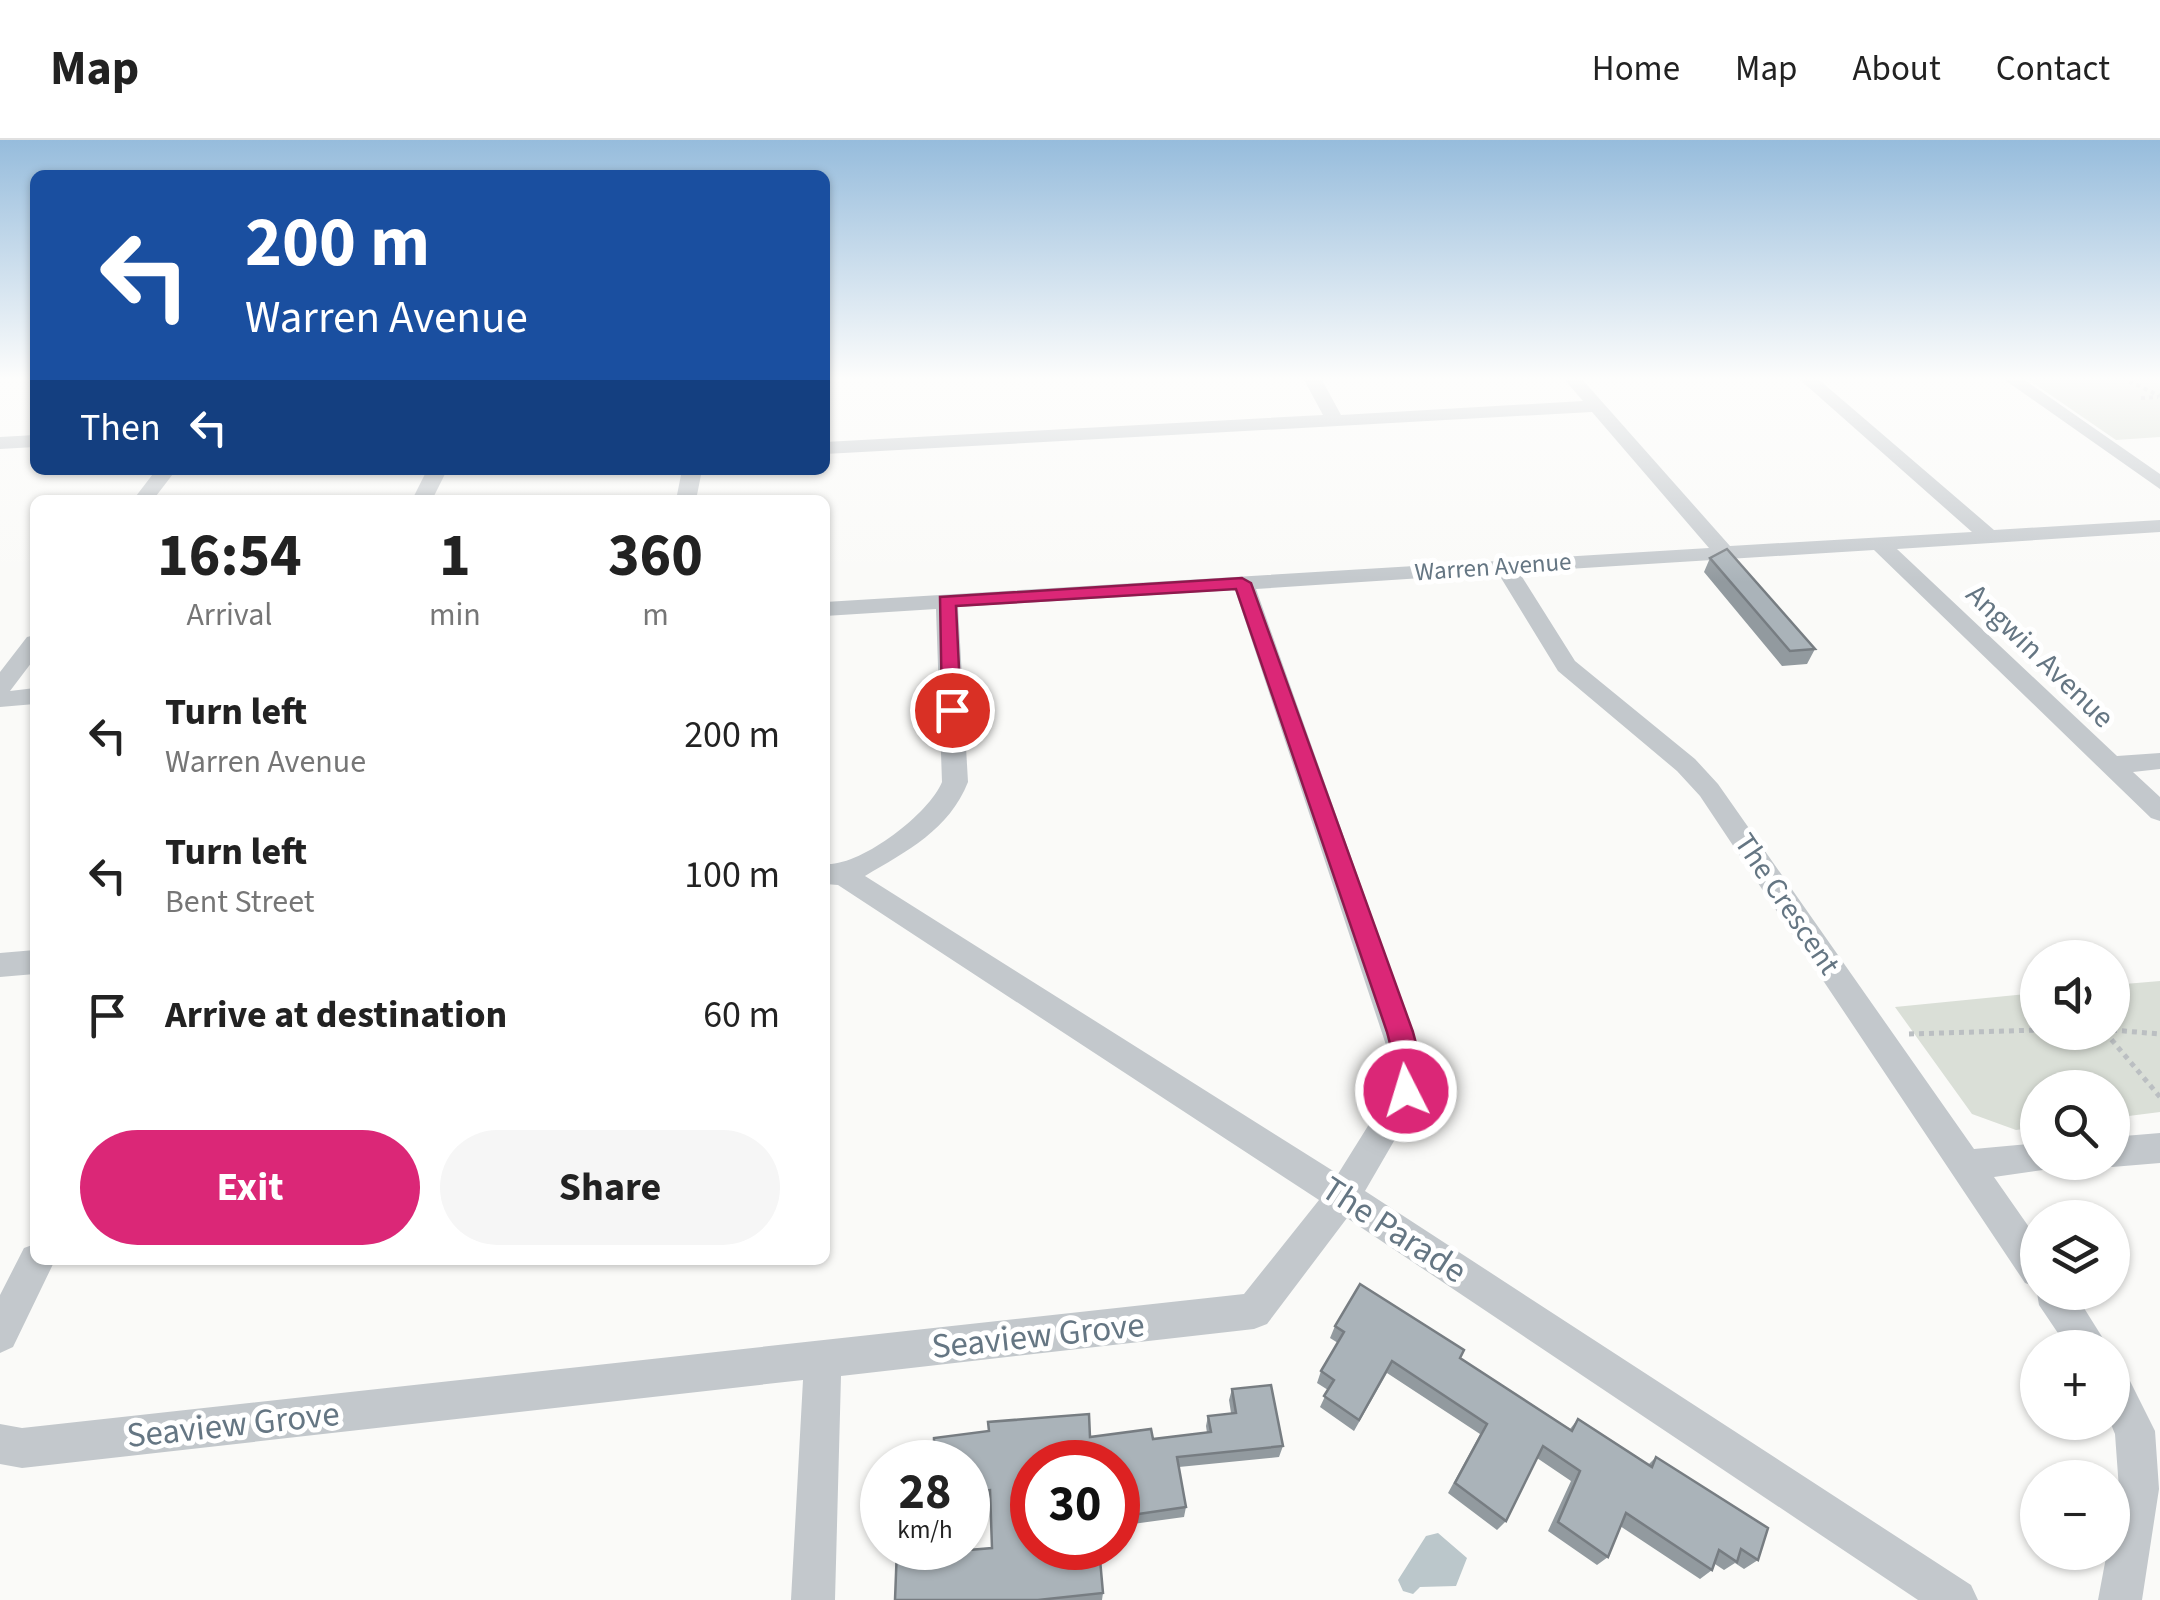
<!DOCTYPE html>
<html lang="en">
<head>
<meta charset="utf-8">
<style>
	:root { --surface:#fff; --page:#f6f6f6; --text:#222; --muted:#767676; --line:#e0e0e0; --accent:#db2777 }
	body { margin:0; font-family:"Source Sans 3",sans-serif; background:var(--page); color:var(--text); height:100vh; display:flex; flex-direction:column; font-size:38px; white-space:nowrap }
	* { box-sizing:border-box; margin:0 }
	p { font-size:32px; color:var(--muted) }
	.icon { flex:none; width:55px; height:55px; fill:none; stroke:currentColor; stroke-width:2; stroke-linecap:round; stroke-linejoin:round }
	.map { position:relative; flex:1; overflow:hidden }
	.sheet { position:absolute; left:30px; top:355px; width:800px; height:770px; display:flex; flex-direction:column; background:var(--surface); border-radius:15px; box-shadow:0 2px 8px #0004 }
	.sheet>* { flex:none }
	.banner { position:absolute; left:30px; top:30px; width:800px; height:305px; border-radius:15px; box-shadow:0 2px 8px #0004; background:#1a4fa0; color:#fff; overflow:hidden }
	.tools { position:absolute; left:2020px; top:800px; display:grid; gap:20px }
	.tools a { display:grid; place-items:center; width:110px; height:110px; border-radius:50%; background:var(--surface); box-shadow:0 2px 8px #0004; font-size:50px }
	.speed { position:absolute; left:860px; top:1300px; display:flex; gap:20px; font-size:50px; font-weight:700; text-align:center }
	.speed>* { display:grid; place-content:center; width:130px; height:130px; border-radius:50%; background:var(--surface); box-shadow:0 2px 8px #0004; line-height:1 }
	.speed small { font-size:25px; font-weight:400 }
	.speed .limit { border:15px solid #d22; background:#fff; color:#111 }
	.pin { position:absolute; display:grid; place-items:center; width:85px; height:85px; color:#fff; margin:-42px; border:5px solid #fff; border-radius:50%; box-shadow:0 2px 10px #0007 }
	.me { position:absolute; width:110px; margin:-55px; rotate:355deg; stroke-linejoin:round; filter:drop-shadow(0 0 8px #0008) }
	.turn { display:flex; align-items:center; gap:35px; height:210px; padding:0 50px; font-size:45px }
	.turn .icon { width:130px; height:130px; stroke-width:2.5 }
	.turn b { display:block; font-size:70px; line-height:85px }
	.then { display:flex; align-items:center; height:95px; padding:0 50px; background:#0003; gap:20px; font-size:38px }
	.eta { display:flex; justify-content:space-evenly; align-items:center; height:170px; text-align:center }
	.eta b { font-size:60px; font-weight:700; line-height:70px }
	.cta { display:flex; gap:20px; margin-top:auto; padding:20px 50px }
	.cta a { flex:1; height:115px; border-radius:60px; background:var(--accent); color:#fff; font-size:40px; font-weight:700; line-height:115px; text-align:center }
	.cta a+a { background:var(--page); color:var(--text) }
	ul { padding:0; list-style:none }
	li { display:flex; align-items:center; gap:30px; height:140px; padding:0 50px }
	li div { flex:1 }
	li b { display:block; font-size:38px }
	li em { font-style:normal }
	header { display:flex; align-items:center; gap:60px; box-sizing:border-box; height:140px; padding:0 50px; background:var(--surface); border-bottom:2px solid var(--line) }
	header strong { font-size:48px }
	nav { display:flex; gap:55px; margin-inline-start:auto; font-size:35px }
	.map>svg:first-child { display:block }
</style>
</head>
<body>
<header>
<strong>Map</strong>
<nav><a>Home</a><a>Map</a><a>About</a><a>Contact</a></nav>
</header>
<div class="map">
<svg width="2160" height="1460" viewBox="0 0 2160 1460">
	<rect width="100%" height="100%" fill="#fafaf8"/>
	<path fill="#dadfd7" d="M 2026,238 L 2160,238 L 2160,297 L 2116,300 Z
		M 2160,841 L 2160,972 L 2113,978 L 2112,948 L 2038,948 L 2037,987 L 2016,990 L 1972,974 L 1895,867 L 2037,853 L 2038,892 L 2112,892 L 2113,845 Z"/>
	<path fill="#bbc7cb" d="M 1438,1393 L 1467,1418 L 1456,1446 L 1420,1447 L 1413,1454 L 1403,1451 L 1398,1440 L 1426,1396 Z"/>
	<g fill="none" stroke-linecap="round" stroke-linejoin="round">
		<path stroke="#bbbfc2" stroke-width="4" stroke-dasharray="4 4" stroke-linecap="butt" d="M 2122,238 L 2160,256
			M 2141,258 L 2158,257"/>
		<path stroke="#bbbfc2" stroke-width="5" stroke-dasharray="5 5" stroke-linecap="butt" d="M 2112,890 L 2160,894
			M 2105,892 L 2160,957
			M 1909,894 L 2038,890"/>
		<path fill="#c3c8cc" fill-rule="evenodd" d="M 1303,238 L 1321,238 L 1341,275 L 1583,261 L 1563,238 L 1581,238 L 1730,406 L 1972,392 L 1798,238 L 1817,238 L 1994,390 L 2160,380 L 2160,392 L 1897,409 L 2117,616 L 2160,613 L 2160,629 L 2133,632 L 2160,657 L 2160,681 L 2151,678 L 1874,410 L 1519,432 L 1575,521 L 1695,619 L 1718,644 L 1974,1009 L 2038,1003 L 2038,1022 L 2053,1022 L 2050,1029 L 1994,1037 L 2038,1100 L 2038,1152 L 2074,1152 L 2109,1208 L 2068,1208 L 2039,1165 L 2036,1147 L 2025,1143 L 1700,656 L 1677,631 L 1558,531 L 1498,433 L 1256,449 L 1424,923 L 1423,951 L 1365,1051 L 1971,1445 L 1978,1460 L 1918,1460 L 1347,1078 L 1267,1184 L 1254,1189 L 841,1236 L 835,1460 L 791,1460 L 803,1240 L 22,1328 L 0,1324 L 0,1284 L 22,1288 L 1244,1154 L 1319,1060 L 838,745 L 825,744 L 825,724 C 860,727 929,674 942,642 L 936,469 L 825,476 L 825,462 L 1709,408 L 1592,272 L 825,314 L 825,302 L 1323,275 ZM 1235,450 L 1392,923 L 1391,949 L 1338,1034 L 865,736 C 907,711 949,690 968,642 L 958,467 Z
			M 2002,238 L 2022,238 L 2160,334 L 2160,349 Z
			M 35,295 L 35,307 L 0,309 L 0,297 Z
			M 156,330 L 176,330 L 153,360 L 133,360 Z
			M 427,330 L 447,330 L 432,360 L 412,360 Z
			M 682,330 L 702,330 L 696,360 L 676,360 Z
			M 35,495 L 35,518 L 10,551 L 35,548 L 35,564 L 0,567 L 0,532 L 27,497 Z
			M 35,810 L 35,834 L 0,837 L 0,813 Z
			M 2160,993 L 2160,1023 L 2112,1027 L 2100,1023 L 2112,1022 L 2112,997 Z
			M 35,1104 L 35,1120 L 55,1120 L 13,1207 L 0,1213 L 0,1155 L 24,1108 Z
			M 2112,1228 L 2126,1233 L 2155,1291 L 2159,1349 L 2142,1460 L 2098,1460 L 2107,1412 L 2112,1412 L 2119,1349 L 2115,1294 L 2110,1282 Z"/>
	</g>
	<path fill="#929a9f" d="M 1710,418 L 1815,509 L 1807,524 L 1782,526 L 1704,432 Z
		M 1335,1186 L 1460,1218 L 1570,1289 L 1578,1279 L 1648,1325 L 1656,1317 L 1758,1420 L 1744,1429 L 1735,1423 L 1724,1430 L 1715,1424 L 1712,1430 L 1700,1439 L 1620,1386 L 1608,1417 L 1597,1425 L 1548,1391 L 1571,1341 L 1537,1318 L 1506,1381 L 1497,1390 L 1448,1353 L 1480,1294 L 1387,1233 L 1354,1291 L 1320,1267 L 1328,1250 L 1317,1243 L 1321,1231 L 1338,1203 L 1330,1198 Z
		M 1232,1249 L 1283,1306 L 1279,1317 L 1179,1327 L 1186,1367 L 1184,1377 L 1118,1386 L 1118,1322 L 1032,1322 L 1103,1453 L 1102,1460 L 895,1460 L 936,1412 L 992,1408 L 990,1360 L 968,1362 L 968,1322 L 1090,1297 L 1153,1299 L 1207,1293 L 1206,1286 L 1208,1276 L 1231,1273 L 1229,1260 Z"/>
	<path fill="#aab3b9" stroke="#777d82" stroke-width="2.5" d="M 1727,409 L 1815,509 L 1790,511 L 1710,418 Z
		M 1360,1144 L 1464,1210 L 1460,1218 L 1572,1291 L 1578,1279 L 1652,1327 L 1656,1317 L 1768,1388 L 1758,1420 L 1741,1409 L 1737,1422 L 1719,1410 L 1712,1430 L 1626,1373 L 1608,1417 L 1558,1382 L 1580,1331 L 1543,1306 L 1506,1381 L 1455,1343 L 1487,1284 L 1392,1221 L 1359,1280 L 1324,1256 L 1334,1240 L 1321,1231 L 1344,1192 L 1335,1186 Z
		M 1271,1245 L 1283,1306 L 1177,1317 L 1186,1367 L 1118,1377 L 1118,1322 L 1032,1322 L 1032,1408 L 1099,1408 L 1103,1453 L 1038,1460 L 895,1460 L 897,1408 L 933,1408 L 933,1413 L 992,1408 L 990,1350 L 968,1352 L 968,1322 L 918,1322 L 918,1321 L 934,1320 L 934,1298 L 989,1291 L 988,1282 L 1089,1274 L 1090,1297 L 1151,1289 L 1153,1299 L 1211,1292 L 1208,1276 L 1236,1273 L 1232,1249 Z"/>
	<linearGradient id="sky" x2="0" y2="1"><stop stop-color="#96bcdc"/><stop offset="0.54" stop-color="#fdfdfc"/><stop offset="1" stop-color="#fdfdfc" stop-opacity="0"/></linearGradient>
	<rect width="2160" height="442" fill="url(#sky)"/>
	<path fill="#db2777" stroke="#8e194d" stroke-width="2.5" d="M 1242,438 L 1251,443 L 1413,892 C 1419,914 1426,938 1416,959 L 1406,963 L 1397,959 L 1393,951 L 1395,923 L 1387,892 L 1236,449 L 956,466 L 961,570 L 952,576 L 942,570 L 940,457 Z"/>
	<g text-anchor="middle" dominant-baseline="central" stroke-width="10" stroke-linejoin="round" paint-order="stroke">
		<g font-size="25" fill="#657683" stroke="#fff">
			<text transform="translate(1493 427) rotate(-4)">Warren Avenue</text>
		</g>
		<g font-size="30" fill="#657683" stroke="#fff">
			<text transform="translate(2040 516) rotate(44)">Angwin Avenue</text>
			<text transform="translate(1787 764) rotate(56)">The Crescent</text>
		</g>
		<g font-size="35" fill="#657683" stroke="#fff">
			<text transform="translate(1394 1090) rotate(33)">The Parade</text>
			<text transform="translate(1038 1196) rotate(-6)">Seaview Grove</text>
			<text transform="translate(233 1285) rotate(-6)">Seaview Grove</text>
		</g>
	</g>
</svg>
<div class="tools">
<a><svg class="icon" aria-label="sound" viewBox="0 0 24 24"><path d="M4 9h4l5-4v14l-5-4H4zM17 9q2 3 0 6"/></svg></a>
<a><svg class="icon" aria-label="search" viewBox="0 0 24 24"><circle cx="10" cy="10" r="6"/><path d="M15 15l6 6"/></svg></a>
<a><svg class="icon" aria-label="layers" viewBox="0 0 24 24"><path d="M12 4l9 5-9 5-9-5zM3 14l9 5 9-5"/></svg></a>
<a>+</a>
<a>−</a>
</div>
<div class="speed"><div>28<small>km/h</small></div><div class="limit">30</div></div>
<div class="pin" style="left:952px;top:570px;background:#d93025"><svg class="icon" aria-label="arrive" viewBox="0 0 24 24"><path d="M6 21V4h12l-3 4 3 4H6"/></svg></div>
<svg class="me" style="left:1406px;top:951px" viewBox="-20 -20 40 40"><circle r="17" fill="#db2777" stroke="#fff" stroke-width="3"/><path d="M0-11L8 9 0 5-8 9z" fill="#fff"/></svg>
<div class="banner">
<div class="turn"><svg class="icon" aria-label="left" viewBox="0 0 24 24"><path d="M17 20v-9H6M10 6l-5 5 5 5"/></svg><div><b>200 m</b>Warren Avenue</div></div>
<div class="then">Then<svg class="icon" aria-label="left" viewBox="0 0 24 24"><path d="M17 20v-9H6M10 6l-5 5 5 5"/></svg></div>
</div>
<section class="sheet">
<div class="eta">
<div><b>16:54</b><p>Arrival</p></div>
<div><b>1</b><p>min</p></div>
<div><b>360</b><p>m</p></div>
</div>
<ul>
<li><svg class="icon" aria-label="left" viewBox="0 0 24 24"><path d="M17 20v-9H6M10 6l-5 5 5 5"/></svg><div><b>Turn left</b><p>Warren Avenue</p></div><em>200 m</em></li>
<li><svg class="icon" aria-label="left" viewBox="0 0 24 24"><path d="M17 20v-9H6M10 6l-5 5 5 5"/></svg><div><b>Turn left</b><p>Bent Street</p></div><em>100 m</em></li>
<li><svg class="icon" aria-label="arrive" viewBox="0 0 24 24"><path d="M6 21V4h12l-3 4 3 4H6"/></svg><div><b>Arrive at destination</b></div><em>60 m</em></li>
</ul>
<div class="cta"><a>Exit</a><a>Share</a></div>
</section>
</div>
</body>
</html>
